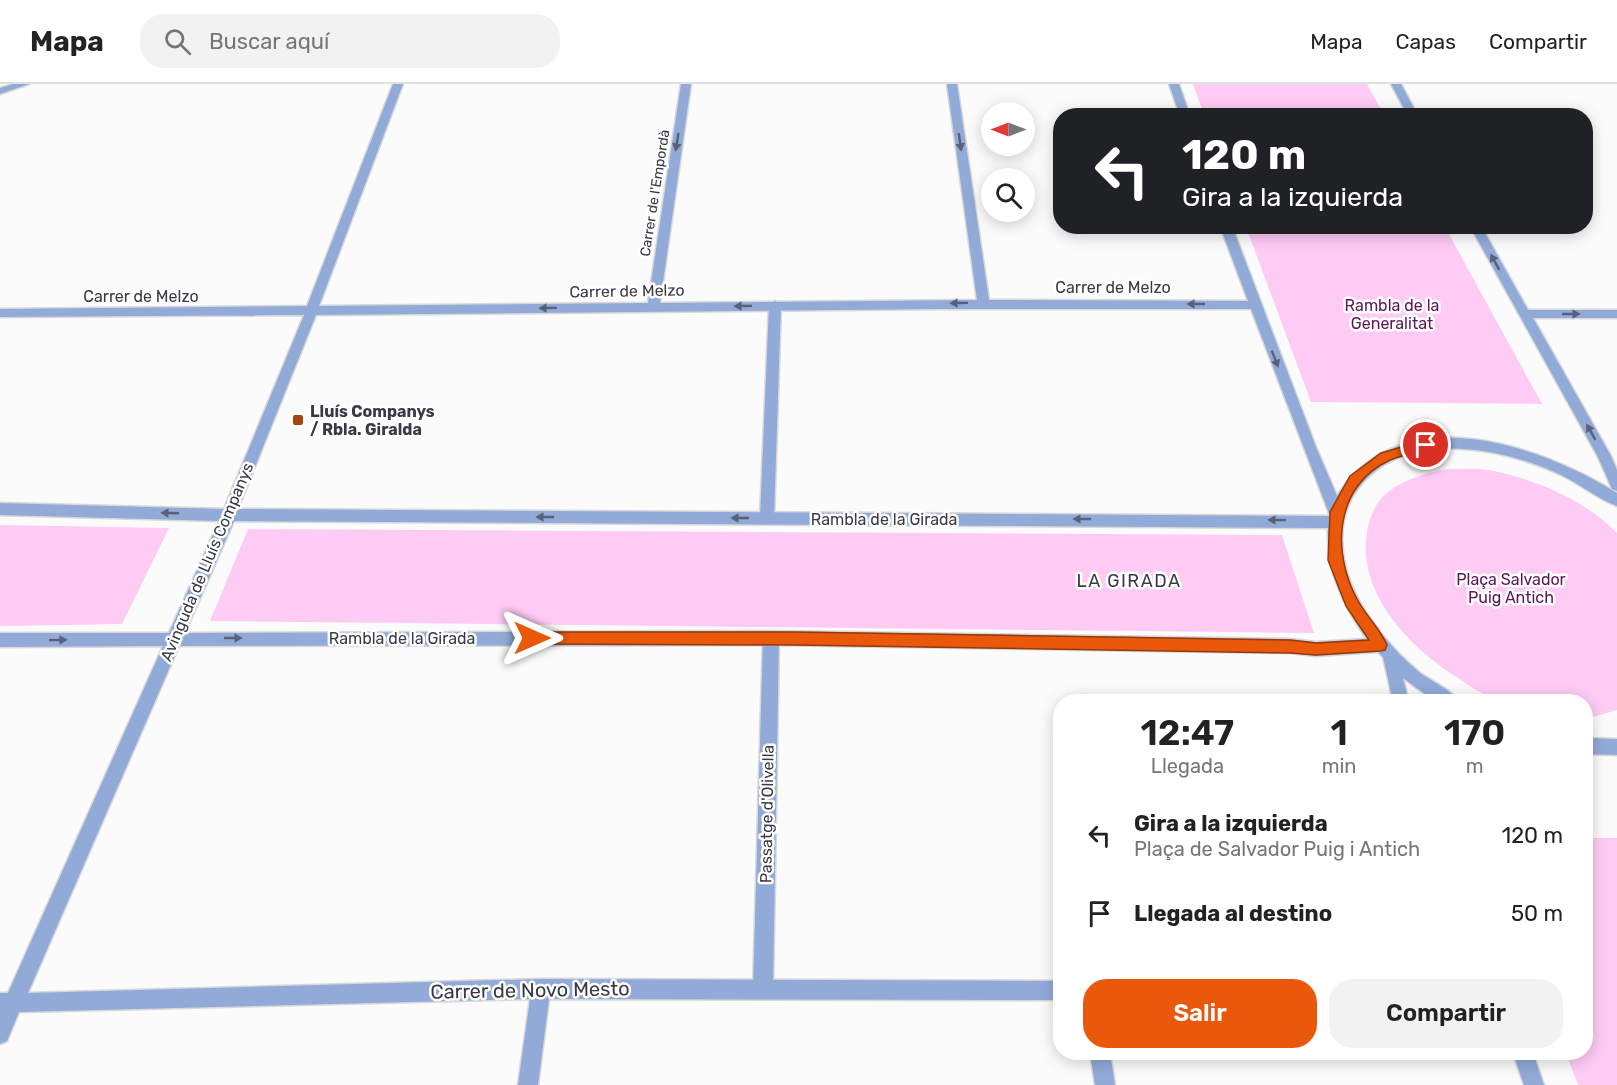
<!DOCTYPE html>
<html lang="es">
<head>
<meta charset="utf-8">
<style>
	:root { --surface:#fff; --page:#f2f2f2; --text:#222; --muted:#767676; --line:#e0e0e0; --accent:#ea580c }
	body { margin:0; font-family:Rubik,sans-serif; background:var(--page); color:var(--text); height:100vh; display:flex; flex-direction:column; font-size:22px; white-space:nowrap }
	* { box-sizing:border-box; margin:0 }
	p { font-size:20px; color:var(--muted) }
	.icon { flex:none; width:33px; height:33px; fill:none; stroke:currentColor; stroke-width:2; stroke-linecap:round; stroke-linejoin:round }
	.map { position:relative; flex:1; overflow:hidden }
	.sheet { position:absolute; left:1053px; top:610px; width:540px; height:366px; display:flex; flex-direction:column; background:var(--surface); border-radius:24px; box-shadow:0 3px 15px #0003 }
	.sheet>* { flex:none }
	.top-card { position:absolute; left:1053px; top:24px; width:540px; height:126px; border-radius:24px; box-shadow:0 3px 15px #0003; background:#202124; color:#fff; overflow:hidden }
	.needle { width:39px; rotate:270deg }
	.tools { position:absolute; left:981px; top:18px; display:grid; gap:12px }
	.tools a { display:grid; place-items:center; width:54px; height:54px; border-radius:50%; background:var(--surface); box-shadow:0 3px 15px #0003; font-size:30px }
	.pin { position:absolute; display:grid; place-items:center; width:51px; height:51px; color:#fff; margin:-26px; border:3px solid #fff; border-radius:50%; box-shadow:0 2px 6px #0007 }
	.me { position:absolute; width:66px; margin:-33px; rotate:90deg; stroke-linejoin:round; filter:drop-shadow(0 0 4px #0008) }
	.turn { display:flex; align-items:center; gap:21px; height:126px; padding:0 30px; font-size:27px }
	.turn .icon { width:78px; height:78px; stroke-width:2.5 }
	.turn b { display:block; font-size:42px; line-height:51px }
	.eta { display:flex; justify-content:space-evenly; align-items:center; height:102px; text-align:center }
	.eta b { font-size:36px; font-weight:600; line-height:42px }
	.cta { display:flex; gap:12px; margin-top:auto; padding:12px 30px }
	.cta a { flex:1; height:69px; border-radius:24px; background:var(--accent); color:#fff; font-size:24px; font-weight:600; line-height:69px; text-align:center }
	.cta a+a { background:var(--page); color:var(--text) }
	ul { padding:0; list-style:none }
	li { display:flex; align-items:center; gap:18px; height:78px; padding:0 30px }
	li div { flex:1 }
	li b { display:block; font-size:22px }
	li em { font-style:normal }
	header { display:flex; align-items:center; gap:36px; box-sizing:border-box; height:84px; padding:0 30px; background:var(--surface); border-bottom:2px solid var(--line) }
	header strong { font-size:28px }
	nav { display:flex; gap:33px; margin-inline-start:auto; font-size:21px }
	.search { width:420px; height:54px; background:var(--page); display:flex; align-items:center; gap:15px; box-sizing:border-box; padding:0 21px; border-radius:24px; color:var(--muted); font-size:22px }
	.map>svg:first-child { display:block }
</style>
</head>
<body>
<header>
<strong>Mapa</strong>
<div class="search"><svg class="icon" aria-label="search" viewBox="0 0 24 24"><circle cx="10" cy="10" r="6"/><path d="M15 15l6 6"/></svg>Buscar aquí</div>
<nav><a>Mapa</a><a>Capas</a><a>Compartir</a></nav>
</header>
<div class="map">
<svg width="1617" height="1001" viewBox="0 0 1617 1001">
	<rect width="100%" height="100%" fill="#fbfbfb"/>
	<path fill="#fecbf5" d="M 1193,0 L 1367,0 L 1384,31 L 1204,31 Z
		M 1246,143 L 1445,143 L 1542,320 L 1311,318 Z
		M 1447,385 C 1460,385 1475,384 1489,386 C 1535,395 1584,415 1617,449 L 1617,626 L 1593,633 L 1586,632 L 1586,618 C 1553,618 1516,624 1486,611 C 1476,607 1467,600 1458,594 C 1410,564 1357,510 1367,448 C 1369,434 1376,417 1388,408 C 1406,394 1425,390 1447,385 Z
		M 0,441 L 169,444 L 122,540 L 0,542 Z
		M 248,445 L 1282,451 L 1314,549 L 210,537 Z
		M 1586,754 L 1617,754 L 1617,1001 L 1578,1001 L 1566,969 L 1586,969 Z"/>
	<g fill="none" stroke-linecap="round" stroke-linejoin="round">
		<g stroke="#d8d8db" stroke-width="3">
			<path id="pedestrian" d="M 775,217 L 781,221 L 774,434 L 772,438 L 762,438 L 760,434 L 769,221 Z
				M 771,547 L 776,549 L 779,554 L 773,905 L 770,912 L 763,915 L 756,912 L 753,905 L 763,554 L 766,549 Z"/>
		</g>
		<g stroke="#d8d8db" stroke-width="3">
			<path id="minor" d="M 13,0 L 29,0 L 0,10 L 0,4 Z
				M 393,0 L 403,0 L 319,222 L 648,219 L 681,0 L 691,0 L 660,219 L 977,216 L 947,0 L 957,0 L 989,216 L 1248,217 L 1220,142 L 1232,142 L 1316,363 L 1337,412 C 1401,313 1537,360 1617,409 L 1617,422 C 1598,415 1580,400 1561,391 C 1502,363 1401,343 1356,407 C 1335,438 1340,479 1356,511 C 1371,540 1394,567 1419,588 C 1430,597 1453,606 1458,618 L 1436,618 L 1403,594 L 1409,618 L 1393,618 L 1383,573 L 1378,568 L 1316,572 L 1290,569 L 771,561 L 179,562 L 28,909 L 541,895 L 1060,897 L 1060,916 L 549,915 L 538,1001 L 518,1001 L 530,915 L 19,928 L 7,957 L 0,960 L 0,909 L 8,909 L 163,562 L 0,563 L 0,549 L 169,549 L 219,437 L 0,431 L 0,419 L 224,425 L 304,231 L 0,233 L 0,225 L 307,222 ZM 940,225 L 1251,225 L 1330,432 L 238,425 L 316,231 ZM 234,437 L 1328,444 C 1326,485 1343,522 1367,555 L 1316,558 L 1290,555 L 771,547 L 185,549 Z
				M 1169,0 L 1179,0 L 1190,32 L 1180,32 Z
				M 1391,0 L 1401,0 L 1418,32 L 1408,32 Z
				M 1470,142 L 1481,142 L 1528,226 L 1617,226 L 1617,234 L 1533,234 L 1611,372 L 1617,386 L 1617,407 L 1612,405 L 1598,373 Z
				M 1586,654 L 1617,655 L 1617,671 L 1586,670 Z
				M 1090,969 L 1110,969 L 1115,1001 L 1095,1001 Z
				M 1513,969 L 1533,969 L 1544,1001 L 1524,1001 Z"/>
		</g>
		<use href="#pedestrian" fill="#91aad7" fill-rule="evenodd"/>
		<use href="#minor" fill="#91aad7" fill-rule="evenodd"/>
	</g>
	<defs><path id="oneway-solid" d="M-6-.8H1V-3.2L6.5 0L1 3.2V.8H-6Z" transform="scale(1.5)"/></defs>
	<g fill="#586179">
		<use href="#oneway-solid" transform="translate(677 58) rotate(99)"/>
		<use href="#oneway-solid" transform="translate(960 58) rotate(82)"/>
		<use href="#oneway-solid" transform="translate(1495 178) rotate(-119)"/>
		<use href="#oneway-solid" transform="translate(959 219) rotate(179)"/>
		<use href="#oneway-solid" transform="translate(1196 220) rotate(-180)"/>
		<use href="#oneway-solid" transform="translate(743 222) rotate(179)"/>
		<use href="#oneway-solid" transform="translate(548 224) rotate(179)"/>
		<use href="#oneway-solid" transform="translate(1571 230)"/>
		<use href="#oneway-solid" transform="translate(1275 275) rotate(69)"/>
		<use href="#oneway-solid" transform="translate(1591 348) rotate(-119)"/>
		<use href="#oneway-solid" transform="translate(170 429) rotate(-178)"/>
		<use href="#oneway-solid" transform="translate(545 433) rotate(-180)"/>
		<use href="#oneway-solid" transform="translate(740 434) rotate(-180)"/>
		<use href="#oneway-solid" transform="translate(1082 435) rotate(-180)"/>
		<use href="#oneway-solid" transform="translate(1277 436) rotate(-179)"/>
		<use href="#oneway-solid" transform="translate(233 554)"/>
		<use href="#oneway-solid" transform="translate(58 556) rotate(-1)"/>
	</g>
	<path fill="#ea580c" stroke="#983908" stroke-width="1.5" d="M 1426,356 L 1430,357 L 1432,361 L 1430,364 C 1417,368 1403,371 1390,376 C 1335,401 1331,467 1357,515 C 1365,531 1380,544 1387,561 L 1385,566 L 1380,567 L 1316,571 L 1290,569 L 795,561 L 532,560 L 528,559 L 525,554 L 528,550 L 532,548 L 795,548 L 1290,556 L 1316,559 L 1369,556 L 1346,522 L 1328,476 L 1330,428 L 1350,392 L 1381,369 Z"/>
	<rect fill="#a84413" stroke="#fff" stroke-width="2" x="292" y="330" width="12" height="12" rx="3"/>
	<g text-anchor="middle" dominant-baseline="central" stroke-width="5" stroke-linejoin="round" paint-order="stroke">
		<g font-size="14" fill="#3a3a47" stroke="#fff">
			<text transform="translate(655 109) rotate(-81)">Carrer de l'Empordà</text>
		</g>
		<g font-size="16" fill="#3a3a47" stroke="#fff">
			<text x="1113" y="203">Carrer de Melzo</text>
			<text transform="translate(627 207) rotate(-1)">Carrer de Melzo</text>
			<text x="141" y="212">Carrer de Melzo</text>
			<text x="884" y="435">Rambla de la Girada</text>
			<text transform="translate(207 478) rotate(-67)">Avinguda de Lluís Companys</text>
			<text x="402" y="554">Rambla de la Girada</text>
			<text transform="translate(767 730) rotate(-89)">Passatge d'Olivella</text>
		</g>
		<g font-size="16" fill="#5d1557" stroke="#fff">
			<text x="1392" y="221">Rambla de la<tspan x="1392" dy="18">Generalitat</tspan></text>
			<text x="1511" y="495">Plaça Salvador<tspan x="1511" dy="18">Puig Antich</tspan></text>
		</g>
		<g font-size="16" font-weight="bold" fill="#3a3a47" stroke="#fff" text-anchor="start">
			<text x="310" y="327">Lluís Companys<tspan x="310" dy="18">/ Rbla. Giralda</tspan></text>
		</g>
		<g font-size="18" letter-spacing="1.5" fill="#3a3a47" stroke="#fff">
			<text x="1129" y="497">LA GIRADA</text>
		</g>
		<g font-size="20" fill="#3a3a47" stroke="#fff">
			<text transform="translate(530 906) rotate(-1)">Carrer de Novo Mesto</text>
		</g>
	</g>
</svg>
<div class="tools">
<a><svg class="needle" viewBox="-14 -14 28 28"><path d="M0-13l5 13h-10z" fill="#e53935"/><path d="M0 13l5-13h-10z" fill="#767676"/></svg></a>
<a><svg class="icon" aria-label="search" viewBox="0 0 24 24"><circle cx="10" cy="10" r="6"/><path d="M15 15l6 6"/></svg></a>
</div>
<div class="pin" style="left:1426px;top:361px;background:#d93025"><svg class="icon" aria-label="arrive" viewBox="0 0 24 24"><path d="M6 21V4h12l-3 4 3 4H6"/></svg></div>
<svg class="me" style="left:532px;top:554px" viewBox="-20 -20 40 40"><path d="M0-17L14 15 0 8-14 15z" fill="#ea580c" stroke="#fff" stroke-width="4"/></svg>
<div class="top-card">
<div class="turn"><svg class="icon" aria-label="left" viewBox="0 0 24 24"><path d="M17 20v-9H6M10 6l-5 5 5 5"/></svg><div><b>120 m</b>Gira a la izquierda</div></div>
</div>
<section class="sheet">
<div class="eta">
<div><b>12:47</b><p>Llegada</p></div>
<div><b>1</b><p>min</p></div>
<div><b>170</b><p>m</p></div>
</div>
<ul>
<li><svg class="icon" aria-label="left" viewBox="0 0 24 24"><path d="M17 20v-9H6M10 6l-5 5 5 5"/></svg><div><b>Gira a la izquierda</b><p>Plaça de Salvador Puig i Antich</p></div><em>120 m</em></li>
<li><svg class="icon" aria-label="arrive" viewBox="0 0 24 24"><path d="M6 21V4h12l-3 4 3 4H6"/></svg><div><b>Llegada al destino</b></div><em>50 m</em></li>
</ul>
<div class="cta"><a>Salir</a><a>Compartir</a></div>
</section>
</div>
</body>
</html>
